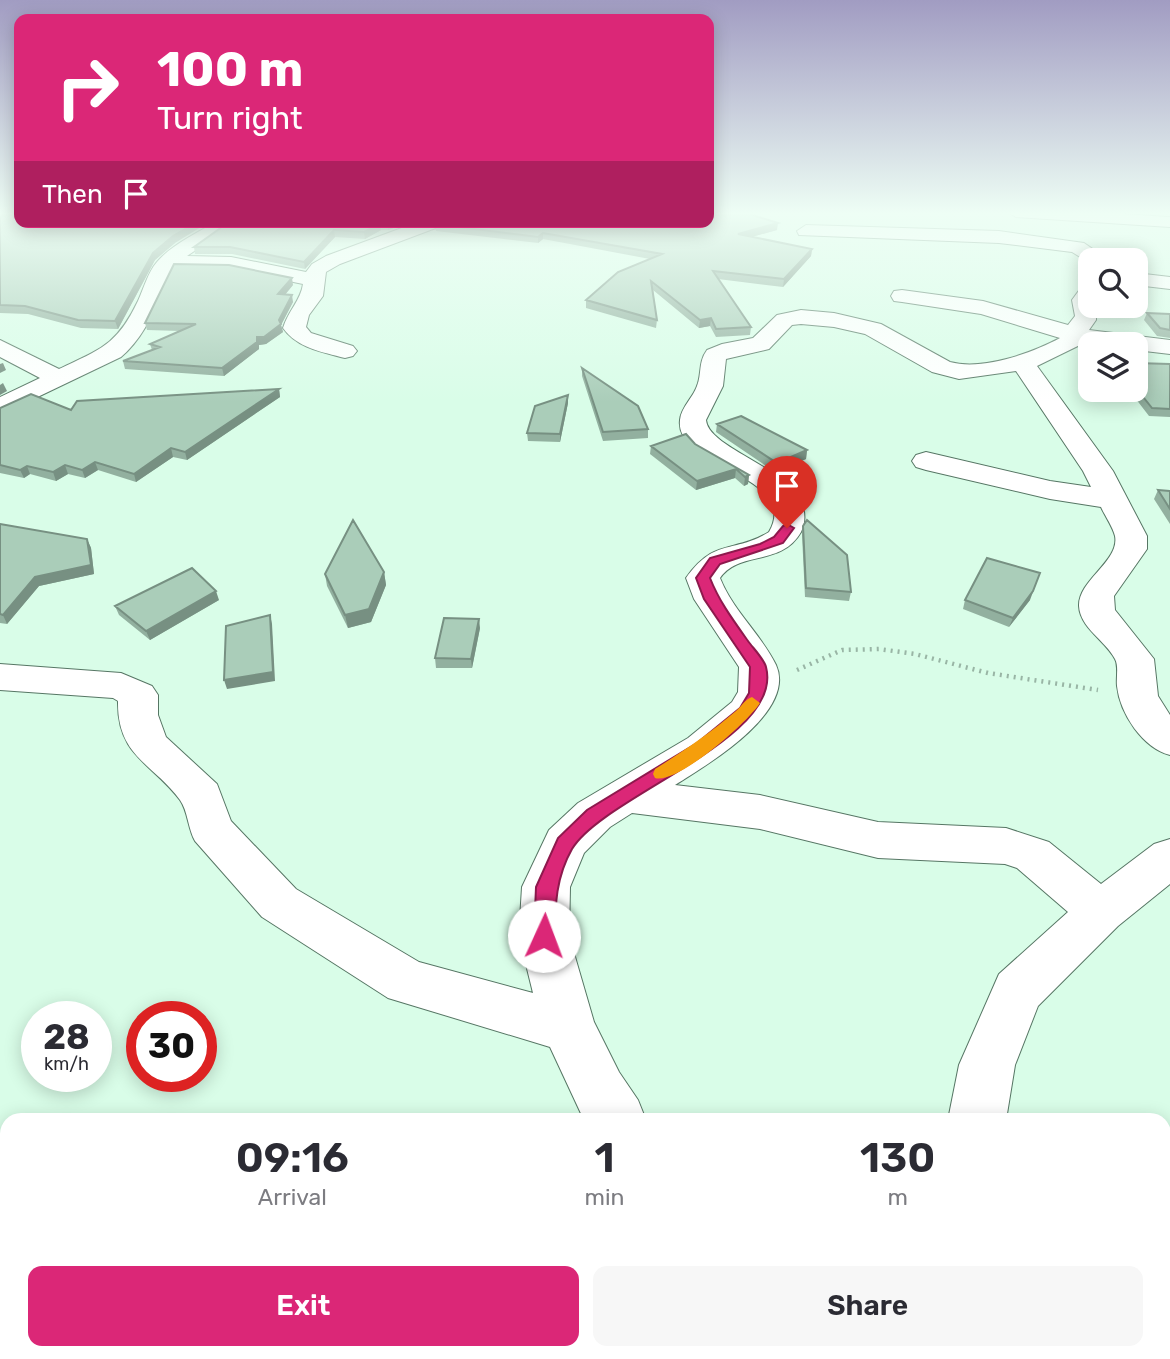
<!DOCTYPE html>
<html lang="en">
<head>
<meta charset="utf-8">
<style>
	:root { --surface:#fff; --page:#f7f7f7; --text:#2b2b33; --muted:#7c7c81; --accent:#db2777 }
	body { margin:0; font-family:Rubik,sans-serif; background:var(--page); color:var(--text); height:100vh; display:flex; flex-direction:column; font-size:26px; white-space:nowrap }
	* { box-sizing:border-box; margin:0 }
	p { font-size:23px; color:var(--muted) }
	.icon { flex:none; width:38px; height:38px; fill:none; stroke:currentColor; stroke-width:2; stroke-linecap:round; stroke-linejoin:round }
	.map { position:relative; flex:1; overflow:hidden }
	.details { position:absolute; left:0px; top:1113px; width:1171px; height:247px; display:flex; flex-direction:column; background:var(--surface); border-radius:21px 21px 0 0; box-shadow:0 4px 18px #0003 }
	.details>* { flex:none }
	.hud { position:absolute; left:14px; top:14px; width:700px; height:214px; border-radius:14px; box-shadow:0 4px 18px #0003; background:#db2777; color:#fff; overflow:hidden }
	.tools { position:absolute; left:1078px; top:248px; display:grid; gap:14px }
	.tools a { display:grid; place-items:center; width:70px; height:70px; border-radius:14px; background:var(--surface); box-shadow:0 4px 18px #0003; font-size:35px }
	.speed { position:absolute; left:21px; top:1001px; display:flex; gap:14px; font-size:35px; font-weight:700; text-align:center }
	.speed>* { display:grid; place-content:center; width:91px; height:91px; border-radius:50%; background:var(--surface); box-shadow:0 4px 18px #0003; line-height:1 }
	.speed small { font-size:18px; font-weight:400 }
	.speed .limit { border:10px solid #d22; background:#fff; color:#111 }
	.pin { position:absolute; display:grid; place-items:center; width:60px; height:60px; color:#fff; margin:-72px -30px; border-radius:50% 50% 50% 0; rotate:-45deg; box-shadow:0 0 7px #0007 }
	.pin .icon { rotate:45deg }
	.me { position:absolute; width:77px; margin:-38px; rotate:2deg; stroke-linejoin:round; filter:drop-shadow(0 0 5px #0008) }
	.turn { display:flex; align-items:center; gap:24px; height:147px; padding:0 28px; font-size:32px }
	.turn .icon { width:91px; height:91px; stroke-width:2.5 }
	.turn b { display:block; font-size:49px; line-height:60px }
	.then { display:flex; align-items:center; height:66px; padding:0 28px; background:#0003; gap:14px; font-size:26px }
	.eta { display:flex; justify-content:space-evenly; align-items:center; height:119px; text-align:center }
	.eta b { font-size:42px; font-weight:600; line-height:49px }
	.action { display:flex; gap:14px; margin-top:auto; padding:14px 28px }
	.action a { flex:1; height:80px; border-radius:14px; background:var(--accent); color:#fff; font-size:28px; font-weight:600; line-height:80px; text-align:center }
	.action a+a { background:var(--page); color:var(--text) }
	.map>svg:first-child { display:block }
</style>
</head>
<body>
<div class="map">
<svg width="1170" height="1359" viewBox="0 0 1170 1359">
	<rect width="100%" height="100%" fill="#d9fde8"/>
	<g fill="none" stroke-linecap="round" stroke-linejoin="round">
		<g stroke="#567664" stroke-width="2">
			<path id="minor" d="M 1007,212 L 1097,212 L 1167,217 L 1170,217 L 1170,227 L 1016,217 Z
				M 215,222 L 237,222 L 187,256 L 231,257 L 306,272 L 312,264 L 326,256 L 418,222 L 444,222 L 441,226 L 340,264 L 326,272 L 323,296 L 309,315 L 306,327 L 311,333 L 353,346 L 357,351 L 353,356 L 345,358 C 322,352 297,348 283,328 C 288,311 301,300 303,284 L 231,269 L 174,268 C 157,300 149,333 121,357 L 0,415 L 0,397 L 40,378 L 0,357 L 0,340 L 59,369 C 101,349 117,345 138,301 C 144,288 148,272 157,262 C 171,245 196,234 215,222 Z
				M 806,225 L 999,231 L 1084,243 L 1110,261 L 1090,261 L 1090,263 L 1072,252 L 999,243 L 799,235 L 797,231 Z
				M 1136,273 L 1170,277 L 1170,289 L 1136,285 Z
				M 1090,283 L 1090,306 L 1096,306 L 1096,320 L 1089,330 L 1170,340 L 1170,354 L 1136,350 L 1136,345 L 1084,343 L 1037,366 L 1113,471 L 1147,536 L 1147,549 L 1114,596 L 1115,610 L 1154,659 L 1158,696 L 1170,715 L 1170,755 C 1143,748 1120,714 1117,686 C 1116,678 1119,666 1115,659 C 1106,641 1080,628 1079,606 C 1078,580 1120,561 1115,536 C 1113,527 1105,516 1101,507 L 1050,499 L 926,470 L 916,467 L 912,461 L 916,455 L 926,452 L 1050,481 L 1091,487 L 1083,471 L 1016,371 L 959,379 L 932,372 L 865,334 L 834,327 L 801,324 L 792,325 L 769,349 L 726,359 L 723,386 L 706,420 C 708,447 785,467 801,501 C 805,511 806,522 801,532 C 781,567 739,550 720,578 C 733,611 761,634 776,665 C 797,712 707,765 675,785 L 760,795 L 878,822 L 1006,828 L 1049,842 L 1101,884 L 1154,844 L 1170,839 L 1170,884 L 1118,926 L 1038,1006 L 1015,1065 L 1006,1120 L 948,1120 L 959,1065 L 999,974 L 1068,912 L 1017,868 L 1005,864 L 878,858 L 760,829 L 632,813 L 610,827 L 584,853 L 570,887 L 569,936 L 594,1022 L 619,1072 L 638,1100 L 646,1120 L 584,1120 L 550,1047 L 388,998 L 262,917 L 195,841 C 188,829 188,811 180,800 C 153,763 117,757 118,701 L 113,698 L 0,690 L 0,664 L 121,673 L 152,686 L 158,695 L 158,715 L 166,737 L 217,784 L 231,821 L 296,889 L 419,962 L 533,993 L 519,936 L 522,887 L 549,830 L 578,803 L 688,738 L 732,702 L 738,692 L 739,667 L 694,599 L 686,578 C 715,537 733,554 769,532 C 802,475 674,468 680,420 C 681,407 693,398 697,386 C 702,374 698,362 707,350 L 722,344 L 753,338 L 777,315 L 801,310 L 834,313 L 881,324 L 950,362 C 982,371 1032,353 1060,338 L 981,314 L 902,302 L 894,301 L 891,296 L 894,291 L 902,290 L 983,301 L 1068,325 L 1075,316 L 1072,300 L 1083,285 Z
				M 0,1168 L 7,1171 L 7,1233 L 0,1230 Z
				M 213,1353 L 282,1353 L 280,1359 L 211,1359 Z
				M 350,1353 L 434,1353 L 436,1359 L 352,1359 Z
				M 766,1353 L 906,1353 L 904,1359 L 768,1359 Z"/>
		</g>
		<path stroke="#99b5a5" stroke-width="4.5" stroke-dasharray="2 5" stroke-linecap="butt" d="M 797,670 L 842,650 L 879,649 L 915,654 L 988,673 L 1098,690"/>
		<use href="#minor" fill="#fff" fill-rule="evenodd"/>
	</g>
	<path fill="#92b09f" d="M 0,212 L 175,243 L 155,260 L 118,329 L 81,328 L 28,314 L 0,313 Z
		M 229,222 L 410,222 L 388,230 L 381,230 L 365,239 L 335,237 L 305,269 L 232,254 L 195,254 L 194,247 Z
		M 435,224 L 777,230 L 751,237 L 812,249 L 811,256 L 783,287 L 718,279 L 751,327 L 750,335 L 716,337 L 710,326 L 699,328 L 653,290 L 657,320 L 656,328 L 586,308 L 586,300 L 650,259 L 543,239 L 538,243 L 436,231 Z
		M 293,285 L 285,294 L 293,302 L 281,325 L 283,332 L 266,344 L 259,345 L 259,349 L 224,376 L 125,369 L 123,361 L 152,350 L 150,344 L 181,331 L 147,330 L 145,323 Z
		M 1147,313 L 1170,314 L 1170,338 L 1157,336 L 1144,320 Z
		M 1136,363 L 1170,364 L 1170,417 L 1149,416 L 1129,390 L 1136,390 Z
		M 582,368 L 648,429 L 648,438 L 603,441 L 582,376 Z
		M 279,389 L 280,397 L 187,460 L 173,457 L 136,482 L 98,470 L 85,478 L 68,474 L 56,481 L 30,474 L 24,478 L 0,473 L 0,408 L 71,410 Z
		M 568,403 L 560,442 L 528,441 L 527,433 Z
		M 717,424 L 807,450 L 806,459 L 775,472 L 716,432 Z
		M 695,444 L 749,475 L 748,484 L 744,486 L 735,478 L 696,490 L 650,454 L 651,446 Z
		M 1158,490 L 1170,491 L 1170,524 L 1154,499 Z
		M 0,524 L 87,539 L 91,548 L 94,574 L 39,586 L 7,624 L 0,623 Z
		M 803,526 L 851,592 L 849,601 L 805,597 L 802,535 Z
		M 384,572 L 386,585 L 371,622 L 348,628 L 327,586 L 325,574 Z
		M 219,600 L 150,640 L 119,615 L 115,606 Z
		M 965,600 L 1030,600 L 1009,627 L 963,609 Z
		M 480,628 L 472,668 L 436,668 L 435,658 Z"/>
	<path fill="#779082" d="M 197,222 L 209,222 L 175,243 L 155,260 L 118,329 L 115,321 L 153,253 L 173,236 Z
		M 391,222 L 410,222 L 388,230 L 387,224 Z
		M 380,223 L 381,230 L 365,239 L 364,232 Z
		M 778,223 L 777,230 L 737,241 L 738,234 Z
		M 334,230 L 335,237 L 305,269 L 304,262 Z
		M 543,233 L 543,239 L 538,243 L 538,237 Z
		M 812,249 L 811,256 L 783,287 L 784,279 Z
		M 292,278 L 293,285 L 280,301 L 278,294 Z
		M 292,295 L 293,302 L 281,325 L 283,332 L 266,344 L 259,345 L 259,349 L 224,376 L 222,368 L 279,320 Z
		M 711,318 L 710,326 L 699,328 L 700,320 Z
		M 3,363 L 6,370 L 0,373 L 0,364 Z
		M 3,383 L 7,391 L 0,395 L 0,385 Z
		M 279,389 L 280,397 L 187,460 L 185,452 Z
		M 568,395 L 568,403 L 560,442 L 560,434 Z
		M 171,448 L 173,457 L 136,482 L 134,474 Z
		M 807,450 L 806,459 L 775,472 L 777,463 Z
		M 95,462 L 98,470 L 85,478 L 82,470 Z
		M 65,465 L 68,474 L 56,481 L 53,472 Z
		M 27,466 L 30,474 L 24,478 L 20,470 Z
		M 736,469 L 735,478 L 696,490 L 697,481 Z
		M 749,475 L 748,484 L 744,486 L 745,477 Z
		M 87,539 L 91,548 L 94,574 L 39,586 L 7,624 L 3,615 L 35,577 Z
		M 384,572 L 386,585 L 371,622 L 348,628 L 345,615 Z
		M 1040,573 L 1030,600 L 1009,627 L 1013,618 Z
		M 216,591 L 219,600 L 150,640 L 146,631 Z
		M 270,615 L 272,624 L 275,681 L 227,689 L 224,680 Z
		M 479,619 L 480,628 L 472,668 L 471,659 Z"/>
	<path fill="#aacdb9" stroke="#779082" stroke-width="2" d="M 0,212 L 19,212 L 19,222 L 197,222 L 173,236 L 153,253 L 115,321 L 78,320 L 25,306 L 0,305 Z
		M 709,212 L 743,212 L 778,223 L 738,234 L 812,249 L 784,279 L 713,271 L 751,327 L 716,329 L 711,318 L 700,320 L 651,281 L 657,320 L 586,300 L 618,272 L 662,254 L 543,233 L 538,237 L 435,224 L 438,222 L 709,222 Z
		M 229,222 L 391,222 L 387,224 L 380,223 L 364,232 L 334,230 L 304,262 L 230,247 L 194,247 Z
		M 174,264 L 229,265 L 292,278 L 278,294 L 292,295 L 279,320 L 281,324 L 264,337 L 257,337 L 257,342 L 222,368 L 123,361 L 160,347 L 150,344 L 196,324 L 145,323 Z
		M 1147,313 L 1170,314 L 1170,330 L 1160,328 Z
		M 1136,363 L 1170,364 L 1170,409 L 1152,408 L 1136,388 Z
		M 582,368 L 638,406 L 648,429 L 603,432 Z
		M 279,389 L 185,452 L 171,448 L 134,474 L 95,462 L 82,470 L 65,465 L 53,472 L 27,466 L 20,470 L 0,465 L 0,408 L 31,394 L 71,410 L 77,401 Z
		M 568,395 L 560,434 L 527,433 L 535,406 Z
		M 741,416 L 807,450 L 777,463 L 717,424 Z
		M 686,434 L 695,444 L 749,475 L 745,477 L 736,469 L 697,481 L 651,446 Z
		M 1158,490 L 1170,491 L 1170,509 Z
		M 353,520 L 384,572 L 369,609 L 345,615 L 325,574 Z
		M 807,520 L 847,555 L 851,592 L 806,588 L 803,526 Z
		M 0,524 L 87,539 L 91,565 L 35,577 L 3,615 L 0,614 Z
		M 987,558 L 1040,573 L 1033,591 L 1013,618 L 965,600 Z
		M 192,568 L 216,591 L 146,631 L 115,606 Z
		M 270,615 L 273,672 L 224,680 L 226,626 Z
		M 444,618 L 479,619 L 471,659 L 435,658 Z"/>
	<linearGradient id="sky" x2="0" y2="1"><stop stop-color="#a19cc2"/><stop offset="0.53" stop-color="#eefef5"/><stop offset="1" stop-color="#eefef5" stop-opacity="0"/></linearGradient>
	<rect width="1170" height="402" fill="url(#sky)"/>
	<path fill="#db2777" stroke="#8e194d" stroke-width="2" d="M 787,524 L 794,528 L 783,543 L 720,564 L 710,578 C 719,601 733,620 748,641 C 753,648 764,659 766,667 C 785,739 605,795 572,849 C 556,877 555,905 555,936 L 552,943 L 544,945 L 537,943 L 534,936 L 536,887 L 558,838 L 587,810 L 697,743 L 740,708 L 749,693 L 750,667 L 704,599 L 696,578 L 710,558 L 760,544 L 774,537 L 783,526 Z"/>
	<path fill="#f59e0b" d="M 752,697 L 760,703 C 748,722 677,785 655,778 L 653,774 L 655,769 C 684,751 710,733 736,711 C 742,706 744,700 752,697 Z"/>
</svg>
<div class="tools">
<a><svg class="icon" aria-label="search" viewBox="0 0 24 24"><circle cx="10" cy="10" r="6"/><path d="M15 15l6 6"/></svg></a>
<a><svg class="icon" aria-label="layers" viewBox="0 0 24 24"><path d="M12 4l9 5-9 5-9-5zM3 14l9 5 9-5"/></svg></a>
</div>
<div class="speed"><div>28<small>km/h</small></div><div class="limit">30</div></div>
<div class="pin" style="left:787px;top:528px;background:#d93025"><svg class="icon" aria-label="arrive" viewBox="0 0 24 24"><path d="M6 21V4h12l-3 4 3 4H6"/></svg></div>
<svg class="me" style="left:544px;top:936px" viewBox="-20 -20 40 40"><circle r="19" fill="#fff"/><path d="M0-13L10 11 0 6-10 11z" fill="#db2777"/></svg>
<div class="hud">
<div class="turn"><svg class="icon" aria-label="right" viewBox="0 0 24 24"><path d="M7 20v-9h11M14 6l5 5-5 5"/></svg><div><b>100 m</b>Turn right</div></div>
<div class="then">Then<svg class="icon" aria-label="arrive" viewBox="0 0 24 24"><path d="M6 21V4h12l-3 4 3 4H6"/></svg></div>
</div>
<section class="details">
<div class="eta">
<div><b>09:16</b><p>Arrival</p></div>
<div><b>1</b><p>min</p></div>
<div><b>130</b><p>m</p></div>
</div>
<div class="action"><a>Exit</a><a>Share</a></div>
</section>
</div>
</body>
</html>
